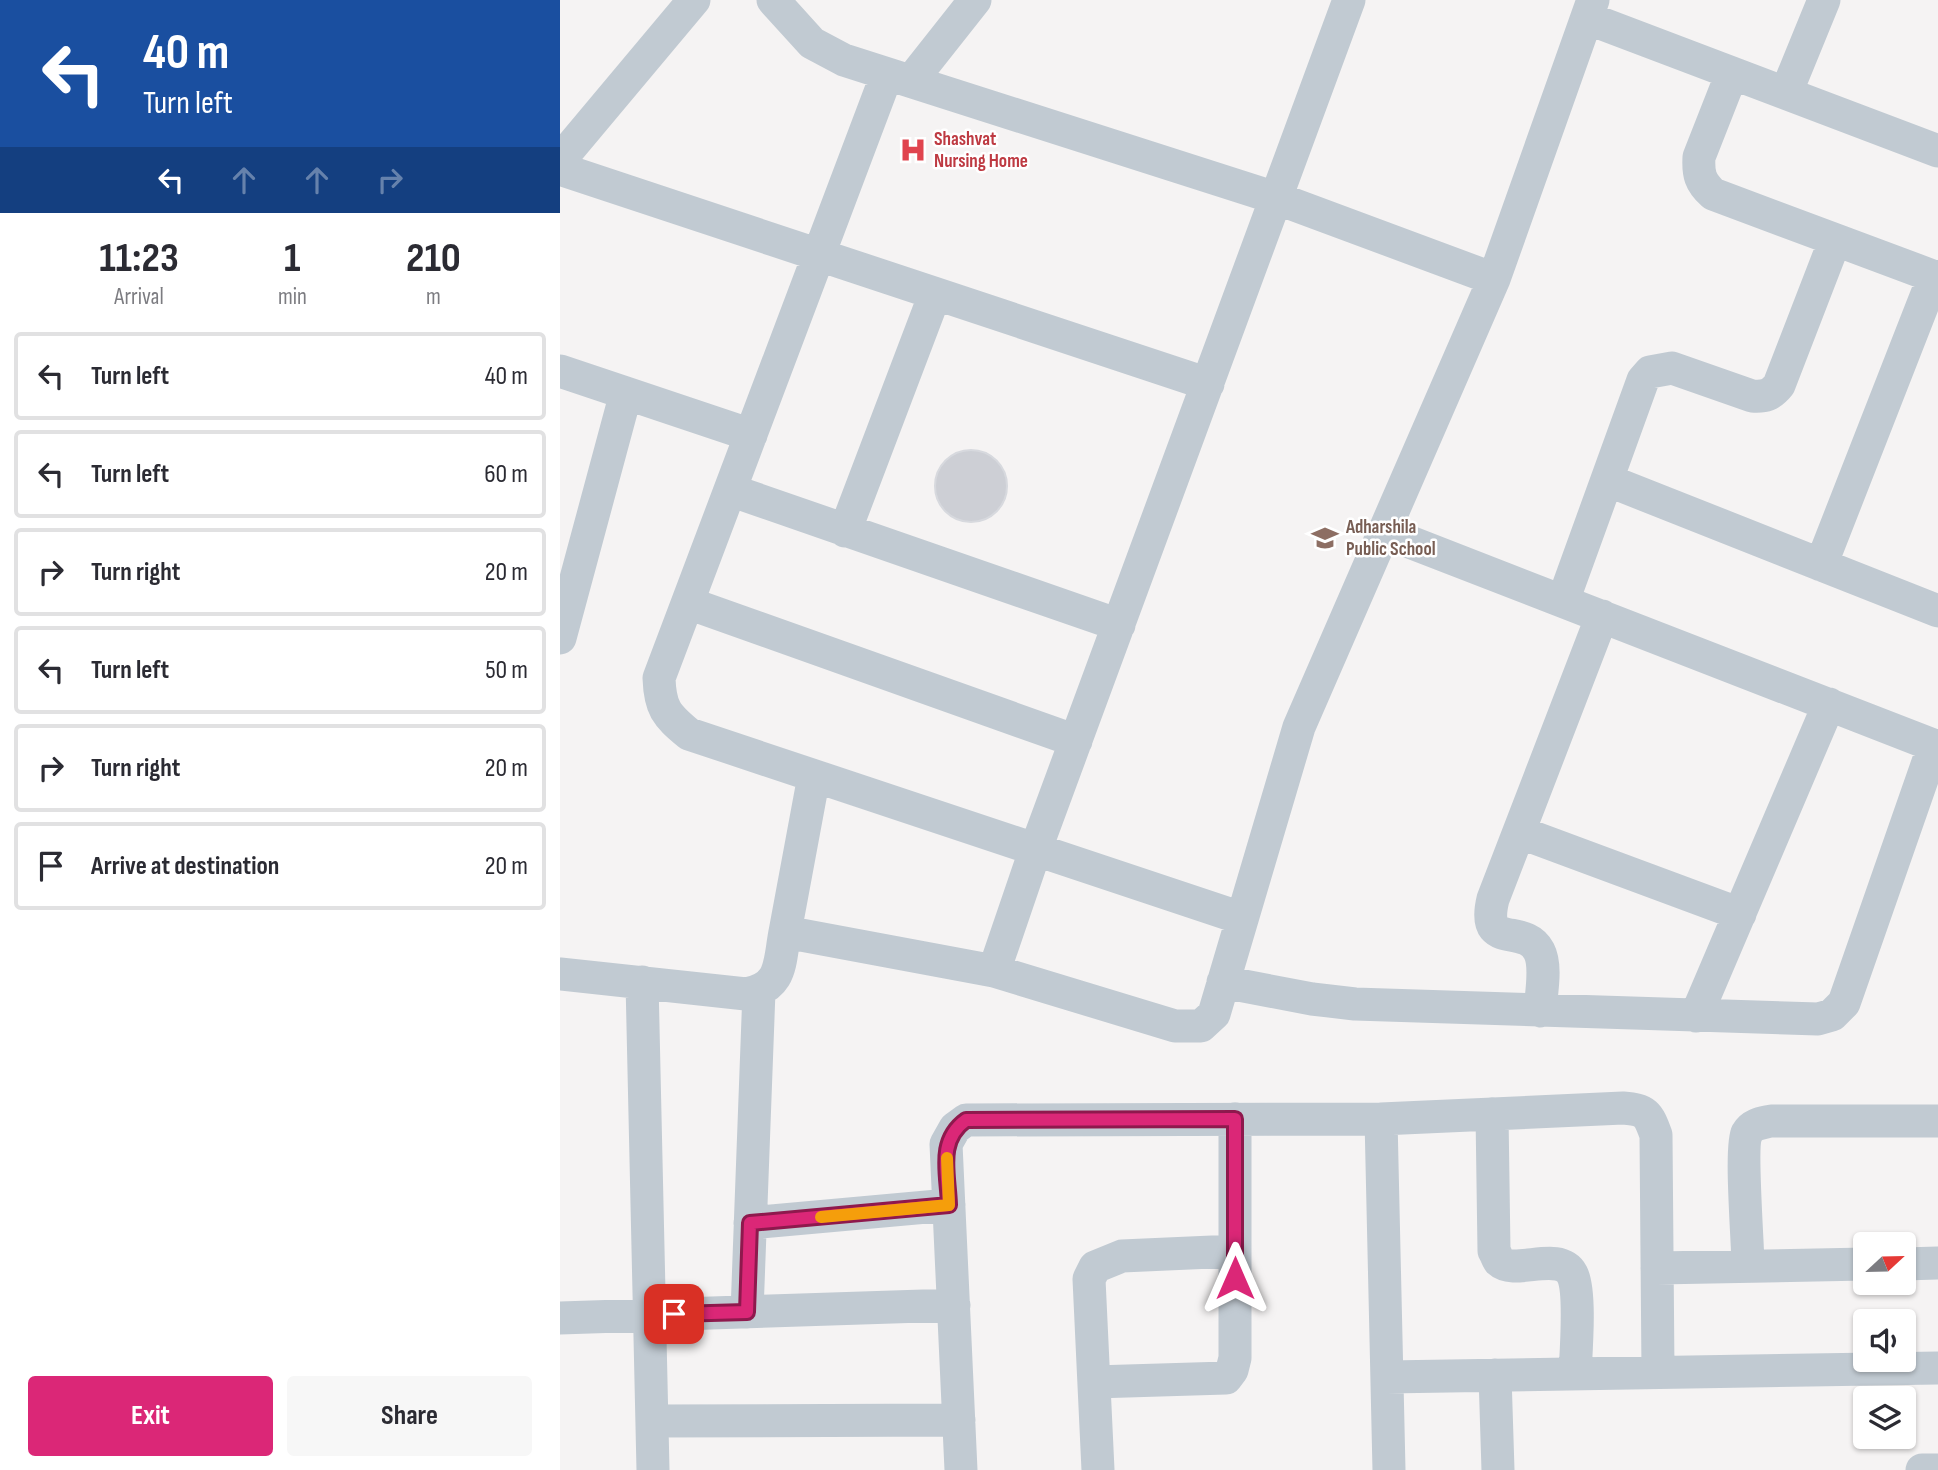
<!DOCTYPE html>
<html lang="en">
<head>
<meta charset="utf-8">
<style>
	:root { --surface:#fff; --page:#f7f7f7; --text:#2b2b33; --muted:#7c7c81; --line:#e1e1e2; --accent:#db2777 }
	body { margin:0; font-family:"Sofia Sans Condensed",sans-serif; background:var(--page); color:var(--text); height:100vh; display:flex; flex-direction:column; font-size:26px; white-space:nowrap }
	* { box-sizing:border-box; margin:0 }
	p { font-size:23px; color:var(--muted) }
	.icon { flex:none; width:38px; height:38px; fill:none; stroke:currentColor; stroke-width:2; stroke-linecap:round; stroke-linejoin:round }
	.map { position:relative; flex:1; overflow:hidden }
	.details { display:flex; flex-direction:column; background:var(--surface); width:560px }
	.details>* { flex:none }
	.guide { background:#1a4fa0; color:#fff; overflow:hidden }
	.needle { width:46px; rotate:68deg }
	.buttons { position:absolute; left:1293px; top:1232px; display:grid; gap:14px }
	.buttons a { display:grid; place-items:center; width:63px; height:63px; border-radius:7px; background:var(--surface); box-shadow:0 2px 5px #0004; font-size:35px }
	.pin { position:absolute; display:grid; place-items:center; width:60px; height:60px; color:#fff; margin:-30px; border-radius:14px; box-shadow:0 4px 10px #0006 }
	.me { position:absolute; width:77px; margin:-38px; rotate:0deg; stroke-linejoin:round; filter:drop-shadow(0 0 5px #0008) }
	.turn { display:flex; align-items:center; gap:24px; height:147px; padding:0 28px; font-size:32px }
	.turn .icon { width:91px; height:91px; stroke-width:2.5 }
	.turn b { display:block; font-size:49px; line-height:60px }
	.lanes { display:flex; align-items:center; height:66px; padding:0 28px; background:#0003; justify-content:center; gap:35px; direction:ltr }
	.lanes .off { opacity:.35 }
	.eta { display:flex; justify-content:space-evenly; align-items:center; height:119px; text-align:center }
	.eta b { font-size:42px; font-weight:700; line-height:49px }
	.action { display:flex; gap:14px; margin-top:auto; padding:14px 28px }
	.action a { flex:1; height:80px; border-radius:7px; background:var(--accent); color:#fff; font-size:28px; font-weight:700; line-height:80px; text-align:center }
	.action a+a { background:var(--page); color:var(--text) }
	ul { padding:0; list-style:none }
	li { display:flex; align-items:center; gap:21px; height:88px; margin:0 14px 10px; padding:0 14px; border:4px solid var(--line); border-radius:7px }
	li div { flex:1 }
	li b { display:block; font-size:26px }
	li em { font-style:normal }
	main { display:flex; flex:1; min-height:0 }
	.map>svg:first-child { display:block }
</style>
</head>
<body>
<main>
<section class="details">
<div class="guide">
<div class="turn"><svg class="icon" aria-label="left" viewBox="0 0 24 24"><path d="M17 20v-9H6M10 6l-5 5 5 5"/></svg><div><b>40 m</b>Turn left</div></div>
<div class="lanes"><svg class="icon" aria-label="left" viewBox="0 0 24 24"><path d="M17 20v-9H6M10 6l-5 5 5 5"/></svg><svg class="icon off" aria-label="ahead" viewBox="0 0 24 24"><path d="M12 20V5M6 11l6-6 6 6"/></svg><svg class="icon off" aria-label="ahead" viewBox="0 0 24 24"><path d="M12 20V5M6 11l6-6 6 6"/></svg><svg class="icon off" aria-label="right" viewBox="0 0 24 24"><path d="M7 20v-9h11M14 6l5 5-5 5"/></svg></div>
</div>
<div class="eta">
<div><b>11:23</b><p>Arrival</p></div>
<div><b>1</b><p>min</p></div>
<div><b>210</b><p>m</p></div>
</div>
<ul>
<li><svg class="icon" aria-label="left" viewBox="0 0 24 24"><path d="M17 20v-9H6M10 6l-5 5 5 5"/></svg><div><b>Turn left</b></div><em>40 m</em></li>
<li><svg class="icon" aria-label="left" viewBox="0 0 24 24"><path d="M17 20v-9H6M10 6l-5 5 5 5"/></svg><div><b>Turn left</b></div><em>60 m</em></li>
<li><svg class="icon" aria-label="right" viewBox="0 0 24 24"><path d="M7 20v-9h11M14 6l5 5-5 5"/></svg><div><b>Turn right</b></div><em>20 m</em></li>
<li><svg class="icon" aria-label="left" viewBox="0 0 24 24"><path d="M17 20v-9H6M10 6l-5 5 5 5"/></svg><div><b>Turn left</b></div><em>50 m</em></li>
<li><svg class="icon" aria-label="right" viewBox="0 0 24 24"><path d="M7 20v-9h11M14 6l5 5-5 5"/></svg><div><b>Turn right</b></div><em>20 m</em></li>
<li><svg class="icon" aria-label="arrive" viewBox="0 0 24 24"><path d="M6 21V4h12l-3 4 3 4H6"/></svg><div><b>Arrive at destination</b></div><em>20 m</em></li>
</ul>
<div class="action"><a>Exit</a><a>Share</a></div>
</section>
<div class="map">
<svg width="1378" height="1470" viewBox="0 0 1378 1470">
	<rect width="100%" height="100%" fill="#f5f3f3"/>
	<path fill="#cdcfd5" stroke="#d7d9de" stroke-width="2" d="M375 486a36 36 0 1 1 72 0a36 36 0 1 1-72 0Z"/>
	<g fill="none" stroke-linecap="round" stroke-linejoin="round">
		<path stroke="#c1cad2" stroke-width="33" d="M 213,0 L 252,43 L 284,60 L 716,198 L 934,279
			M 1027,18 L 1378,151
			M 1172,73 L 1139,157 C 1138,174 1140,182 1153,194 L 1378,278
			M 327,74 L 99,678 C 100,708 106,715 129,734 L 681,918
			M 351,81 L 415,0
			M 1226,93 L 1264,0
			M 0,160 L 134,0
			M 0,169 L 648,384
			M 0,371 L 191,435
			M 1047,480 L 1378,611
			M 170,490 L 559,625
			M 285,531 L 375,294
			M 824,532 L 1378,747
			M 1261,565 L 1374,276
			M 1003,601 L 1083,380 L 1090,372 L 1112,368 L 1192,396 C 1205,397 1211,395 1219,385 L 1275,240
			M 128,603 L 516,741
			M 0,638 L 66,393
			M 959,832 L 1180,914
			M 225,932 L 254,776
			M 434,971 L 475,851 L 789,0
			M 0,974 L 186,994 C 223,987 219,963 225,932 L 434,971 L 615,1026 L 641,1026 L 654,1014 L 739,727 L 934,279 L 1033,0
			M 82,982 L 93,1470
			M 663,982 L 752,999 L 795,1004 L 1258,1019 L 1272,1015 L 1284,1003 L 1374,745
			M 980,1011 C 981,994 987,966 979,951 C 964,922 920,952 933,899 L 1042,616
			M 1136,1016 L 1269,704
			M 932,1114 L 934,1251 C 935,1252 938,1260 939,1261 C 955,1276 999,1250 1012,1274 C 1021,1291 1016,1352 1015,1374
			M 821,1119 L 1063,1108 C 1086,1110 1088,1113 1096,1135 L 1098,1372
			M 190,1223 L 389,1205
			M 1344,1264 L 1378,1263
			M 1188,1266 C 1188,1245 1180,1146 1187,1133 C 1192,1124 1202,1123 1211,1121 L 1378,1121
			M 1097,1268 L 1306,1264
			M 187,1312 L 199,991
			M 0,1318 L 394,1305
			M 935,1375 L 938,1470
			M 827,1377 L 1378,1368
			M 534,1382 L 666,1378 L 672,1370 L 675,1358 L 675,1119
			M 92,1421 L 399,1420
			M 401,1470 L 386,1144 L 395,1128 L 406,1120 L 821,1119 L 829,1470
			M 538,1470 L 529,1279 L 535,1267 L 562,1256 L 675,1251
			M 1362,1470 L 1378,1470"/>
	</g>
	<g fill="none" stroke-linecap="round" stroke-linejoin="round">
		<g stroke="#8e194d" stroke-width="18">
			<path id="route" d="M 114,1314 L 187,1312 L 190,1223 L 389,1205 C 388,1173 377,1141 406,1120 L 675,1119 L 675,1278"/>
		</g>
		<use href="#route" stroke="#db2777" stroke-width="12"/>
		<path stroke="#f59e0b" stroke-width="12" d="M 261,1217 L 389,1205 L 387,1158"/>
	</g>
	<defs>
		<g id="hospital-bare" transform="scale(2.1)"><path d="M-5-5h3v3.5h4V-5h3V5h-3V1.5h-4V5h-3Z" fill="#e0444e" stroke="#fff" stroke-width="2.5" paint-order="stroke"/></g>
		<g id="school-bare" transform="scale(2.1)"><path d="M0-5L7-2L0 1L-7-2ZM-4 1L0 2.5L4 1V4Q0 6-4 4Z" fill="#8d6e63" stroke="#fff" stroke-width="2.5" paint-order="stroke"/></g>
	</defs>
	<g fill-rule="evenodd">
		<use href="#hospital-bare" x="353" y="150"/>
		<use href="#school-bare" x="765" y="538"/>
	</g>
	<g text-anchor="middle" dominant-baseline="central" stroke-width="5" stroke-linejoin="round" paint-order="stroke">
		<g font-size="19" font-weight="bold" fill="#be3a42" stroke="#fff" text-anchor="start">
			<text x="374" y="139">Shashvat<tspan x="374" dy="22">Nursing Home</tspan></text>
		</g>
		<g font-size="19" font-weight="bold" fill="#785e54" stroke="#fff" text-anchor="start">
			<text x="786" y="527">Adharshila<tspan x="786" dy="22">Public School</tspan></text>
		</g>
	</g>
</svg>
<div class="buttons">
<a><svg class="needle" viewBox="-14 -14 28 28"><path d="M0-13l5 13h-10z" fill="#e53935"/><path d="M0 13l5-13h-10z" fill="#7c7c81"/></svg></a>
<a><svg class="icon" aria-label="sound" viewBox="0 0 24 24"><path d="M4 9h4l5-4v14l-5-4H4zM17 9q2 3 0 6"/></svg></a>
<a><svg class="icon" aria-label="layers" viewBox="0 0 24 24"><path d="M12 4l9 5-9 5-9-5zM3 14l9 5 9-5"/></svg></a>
</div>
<div class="pin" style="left:114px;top:1314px;background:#d93025"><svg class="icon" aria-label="arrive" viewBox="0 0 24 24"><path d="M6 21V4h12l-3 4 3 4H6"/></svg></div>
<svg class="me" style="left:675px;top:1278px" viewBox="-20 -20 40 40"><path d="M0-17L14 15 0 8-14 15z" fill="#db2777" stroke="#fff" stroke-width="4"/></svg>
</div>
</main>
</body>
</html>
